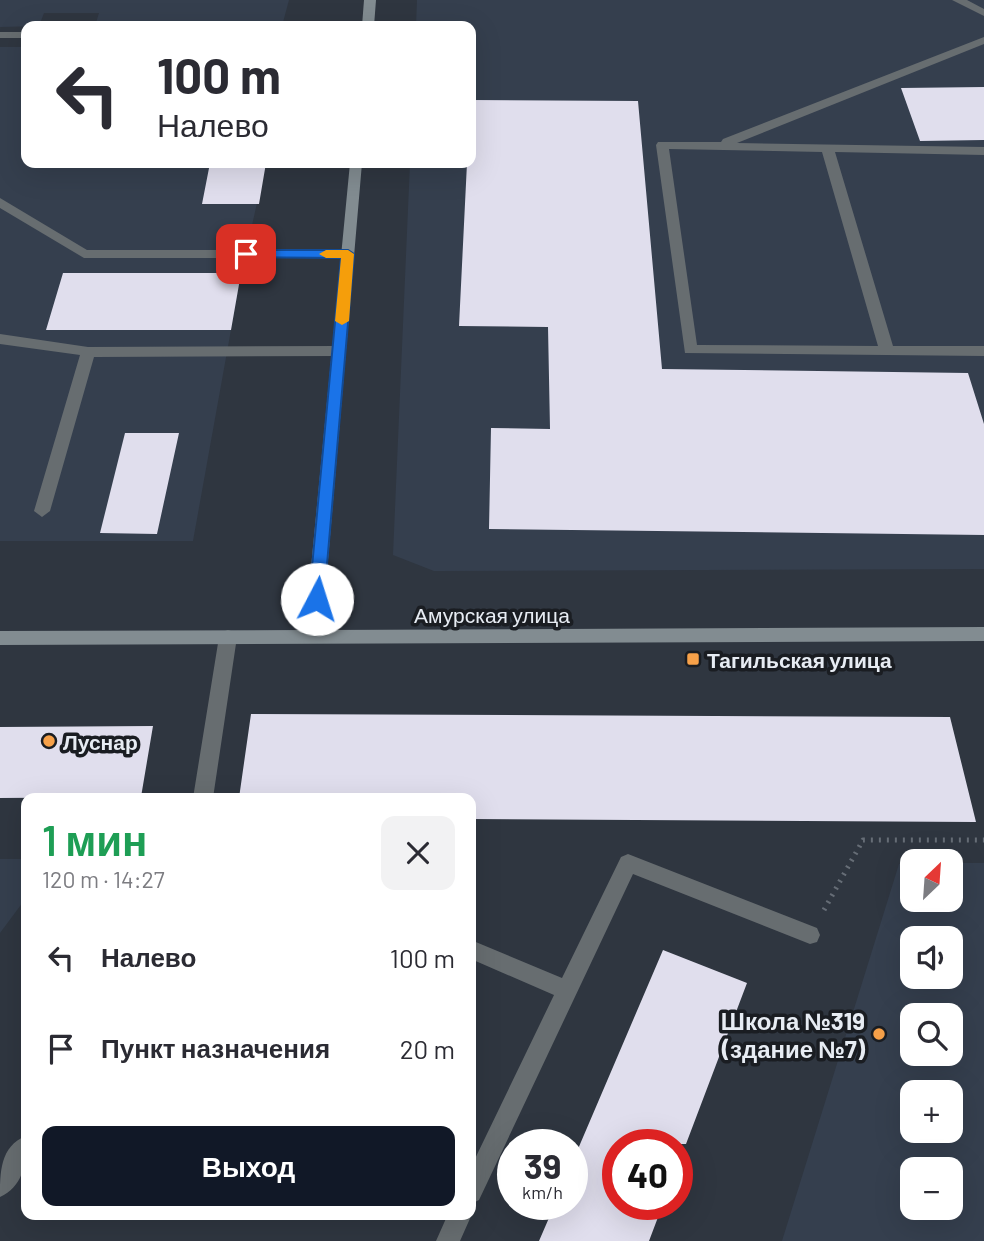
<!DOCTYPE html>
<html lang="ru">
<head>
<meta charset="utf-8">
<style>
	:root { --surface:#fff; --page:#f2f2f3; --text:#2b2b33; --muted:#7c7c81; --accent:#111827 }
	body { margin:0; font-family:Barlow,sans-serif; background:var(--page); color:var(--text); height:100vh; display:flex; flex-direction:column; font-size:26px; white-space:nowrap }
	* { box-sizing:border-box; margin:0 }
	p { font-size:23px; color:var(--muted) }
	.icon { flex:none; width:38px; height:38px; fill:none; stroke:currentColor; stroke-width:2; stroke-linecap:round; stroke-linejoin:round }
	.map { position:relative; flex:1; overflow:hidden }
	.side { position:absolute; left:21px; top:793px; width:455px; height:427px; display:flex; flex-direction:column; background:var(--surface); border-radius:14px; box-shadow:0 7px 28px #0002 }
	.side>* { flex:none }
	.hud { position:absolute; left:21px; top:21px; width:455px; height:147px; border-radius:14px; box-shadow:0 7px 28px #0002; background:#fff; color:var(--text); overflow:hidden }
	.needle { width:46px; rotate:25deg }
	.tools { position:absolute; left:900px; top:849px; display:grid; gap:14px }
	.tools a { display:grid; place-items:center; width:63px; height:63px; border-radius:14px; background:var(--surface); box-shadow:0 7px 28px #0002; font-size:35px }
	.speed { position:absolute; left:497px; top:1129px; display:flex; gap:14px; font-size:35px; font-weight:700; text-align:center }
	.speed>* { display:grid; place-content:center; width:91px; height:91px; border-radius:50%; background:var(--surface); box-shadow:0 7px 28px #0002; line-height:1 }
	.speed small { font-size:18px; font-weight:400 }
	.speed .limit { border:10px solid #d22; background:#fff; color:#111 }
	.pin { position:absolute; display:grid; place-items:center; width:60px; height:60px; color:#fff; margin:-30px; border-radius:14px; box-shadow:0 4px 10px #0006 }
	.me { position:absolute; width:77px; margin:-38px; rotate:5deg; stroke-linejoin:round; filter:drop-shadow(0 0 5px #0008) }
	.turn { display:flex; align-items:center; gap:24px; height:147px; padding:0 21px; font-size:32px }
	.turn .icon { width:91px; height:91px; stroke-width:2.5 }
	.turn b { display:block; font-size:49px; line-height:60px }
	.round { display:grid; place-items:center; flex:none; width:74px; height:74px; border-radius:14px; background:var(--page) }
	.summary { display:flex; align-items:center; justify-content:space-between; height:119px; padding:0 21px }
	h1 { font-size:42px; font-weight:600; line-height:52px; color:#1e9e55 }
	.primary-button { display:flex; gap:14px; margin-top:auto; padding:14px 21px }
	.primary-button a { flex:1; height:80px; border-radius:14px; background:var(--accent); color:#fff; font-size:28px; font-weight:600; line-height:80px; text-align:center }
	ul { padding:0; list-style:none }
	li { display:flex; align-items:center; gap:21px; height:91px; padding:0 21px }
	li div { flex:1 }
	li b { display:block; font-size:26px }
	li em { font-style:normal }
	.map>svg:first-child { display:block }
</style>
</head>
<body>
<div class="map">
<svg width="984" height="1241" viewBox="0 0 984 1241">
	<rect width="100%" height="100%" fill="#2f3640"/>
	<path fill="#353f4e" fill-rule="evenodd" d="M 0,0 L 289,0 L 282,26 L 95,26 L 99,13 L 44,13 L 39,26 L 0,27 Z
		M 417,0 L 984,0 L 984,569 L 434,571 L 393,555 L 410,163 L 471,163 L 471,26 L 416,26 Z
		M 0,47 L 26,47 L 26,163 L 266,163 L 241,274 L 193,541 L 0,541 Z
		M 0,859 L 26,859 L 26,898 L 0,933 Z
		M 950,863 L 984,863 L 984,1241 L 782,1241 L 899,864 L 912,864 L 912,900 L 950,900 ZM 912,938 L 950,938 L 950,976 L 912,976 ZM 950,1015 L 950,1054 L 912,1054 L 912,1015 ZM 950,1092 L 950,1130 L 912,1130 L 912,1092 ZM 912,1169 L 950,1169 L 950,1208 L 912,1208 Z"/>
	<path fill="#e0deed" d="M 984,87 L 984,140 L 920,141 L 901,88 Z
		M 471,100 L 638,101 L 662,369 L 968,373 L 984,424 L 984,535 L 489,529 L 491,428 L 550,429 L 548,327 L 459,326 L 467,163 L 471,163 Z
		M 210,163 L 266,163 L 259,204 L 202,204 Z
		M 63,273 L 241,273 L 231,330 L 46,330 Z
		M 125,433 L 179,433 L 157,534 L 100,533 Z
		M 251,714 L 950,717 L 976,822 L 471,819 L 471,798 L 239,798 Z
		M 153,726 L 141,797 L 0,798 L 0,727 Z
		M 663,950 L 747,983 L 686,1144 L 618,1144 L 618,1204 L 663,1204 L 649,1241 L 539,1241 L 555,1204 L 572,1204 L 572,1163 Z"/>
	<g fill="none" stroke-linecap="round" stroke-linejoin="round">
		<path stroke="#666d76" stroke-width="5" stroke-dasharray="2 6" stroke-linecap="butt" d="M 824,910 L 863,840 L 984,840"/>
		<path fill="#676d70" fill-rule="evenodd" d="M 952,0 L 967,0 L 984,9 L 984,16 Z
			M 0,32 L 26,32 L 26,38 L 0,38 Z
			M 984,37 L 984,44 L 737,143 L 984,147 L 984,155 L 835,152 L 893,346 L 984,346 L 984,356 L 685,353 L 656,145 L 658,142 L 721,142 L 723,139 ZM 669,149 L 822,152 L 878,346 L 697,345 Z
			M 0,198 L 87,250 L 348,250 L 355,254 L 348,258 L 84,258 L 0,208 Z
			M 0,334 L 88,347 L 339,346 L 346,351 L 339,356 L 94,357 L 50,511 L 42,517 L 34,511 L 80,355 L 0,344 Z
			M 228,630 L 234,632 L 237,637 L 213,798 L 193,798 L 219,637 L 222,632 Z
			M 628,854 L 817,928 L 820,935 L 817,942 L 810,944 L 633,874 L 479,1200 L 471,1204 L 471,1167 L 554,995 L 471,959 L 471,940 L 562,978 L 621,857 Z
			M 26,1136 C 27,1159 25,1186 0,1197 C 0,1173 0,1146 26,1136 Z
			M 471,1212 L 472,1214 L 460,1241 L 436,1241 L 448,1214 L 471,1214 Z"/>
		<path fill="#828c91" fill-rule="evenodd" d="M 364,0 L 376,0 L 374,26 L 362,26 Z
			M 350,163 L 362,163 L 322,630 L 984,627 L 984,641 L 0,645 L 0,631 L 305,630 Z"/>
	</g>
	<path fill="#1a73e8" stroke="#114b97" stroke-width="2" d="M 246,250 L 348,250 L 354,254 L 324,599 L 317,605 L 309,599 L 341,258 L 241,257 L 240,254 Z"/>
	<path fill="#f59e0b" d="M 348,250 L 354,254 L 349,321 L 342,325 L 335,321 L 341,258 L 326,258 L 319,254 L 326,250 Z"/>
	<g fill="#f7a149" stroke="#1a1d22" stroke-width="2.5">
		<rect x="686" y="652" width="14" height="14" rx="3.5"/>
		<circle cx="49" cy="741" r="7"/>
		<circle cx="879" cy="1034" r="7"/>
	</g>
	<g text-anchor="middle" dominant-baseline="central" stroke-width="7" stroke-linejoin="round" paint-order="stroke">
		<g font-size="21" fill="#e7ecf3" stroke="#1a1d22">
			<text x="492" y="614">Амурская улица</text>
		</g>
		<g font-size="21" font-weight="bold" fill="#e7ecf3" stroke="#1a1d22" text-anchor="start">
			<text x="707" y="659">Тагильская улица</text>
			<text x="63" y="741">Луснар</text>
		</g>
		<g font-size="24" font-weight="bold" fill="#e7ecf3" stroke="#1a1d22" text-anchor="end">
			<text x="865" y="1020">Школа №319<tspan x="865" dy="28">(здание №7)</tspan></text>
		</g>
	</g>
</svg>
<div class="tools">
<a><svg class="needle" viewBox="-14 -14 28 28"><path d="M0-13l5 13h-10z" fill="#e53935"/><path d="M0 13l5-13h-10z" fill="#7c7c81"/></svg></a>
<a><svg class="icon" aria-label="sound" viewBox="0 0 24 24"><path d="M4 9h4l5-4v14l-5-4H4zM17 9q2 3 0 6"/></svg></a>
<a><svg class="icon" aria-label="search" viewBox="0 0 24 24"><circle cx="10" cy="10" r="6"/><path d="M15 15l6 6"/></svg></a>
<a>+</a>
<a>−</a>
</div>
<div class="speed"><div>39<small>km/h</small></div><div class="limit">40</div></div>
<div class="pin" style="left:246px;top:254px;background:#d93025"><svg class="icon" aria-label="arrive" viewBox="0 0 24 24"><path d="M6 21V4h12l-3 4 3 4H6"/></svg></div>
<svg class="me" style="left:317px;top:599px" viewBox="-20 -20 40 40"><circle r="19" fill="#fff"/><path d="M0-13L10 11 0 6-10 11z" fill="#1a73e8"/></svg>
<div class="hud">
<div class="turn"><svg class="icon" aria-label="left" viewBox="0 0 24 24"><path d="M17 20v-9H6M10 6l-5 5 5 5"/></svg><div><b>100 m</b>Налево</div></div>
</div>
<section class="side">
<div class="summary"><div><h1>1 мин</h1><p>120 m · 14:27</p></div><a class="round"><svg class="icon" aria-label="close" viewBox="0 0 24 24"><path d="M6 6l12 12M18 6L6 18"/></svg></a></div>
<ul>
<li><svg class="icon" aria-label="left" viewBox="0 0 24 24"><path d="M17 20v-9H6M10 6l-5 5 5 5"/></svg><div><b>Налево</b></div><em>100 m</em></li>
<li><svg class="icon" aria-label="arrive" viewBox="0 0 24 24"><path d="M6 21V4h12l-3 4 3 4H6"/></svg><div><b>Пункт назначения</b></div><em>20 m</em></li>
</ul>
<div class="primary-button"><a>Выход</a></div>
</section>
</div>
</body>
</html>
